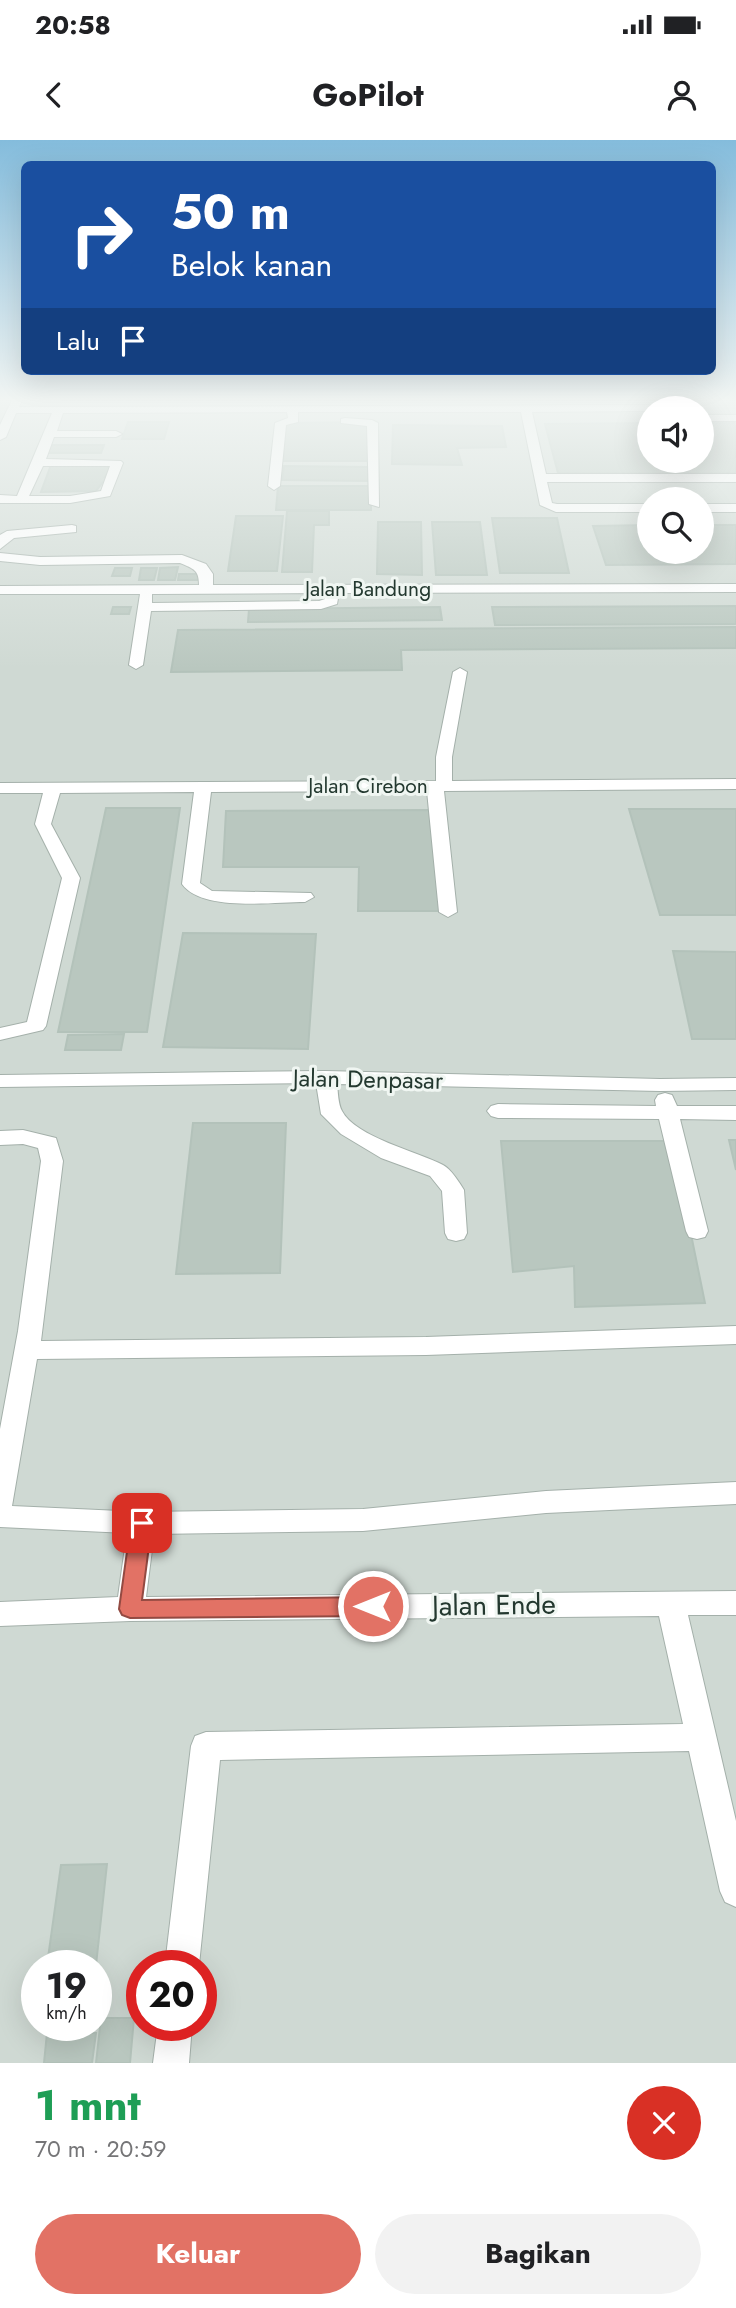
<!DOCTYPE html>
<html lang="id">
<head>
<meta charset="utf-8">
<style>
	:root { --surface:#fff; --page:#f2f2f2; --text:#202124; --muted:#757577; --accent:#e27265 }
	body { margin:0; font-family:Jost,sans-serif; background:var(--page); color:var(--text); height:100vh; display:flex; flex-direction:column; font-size:26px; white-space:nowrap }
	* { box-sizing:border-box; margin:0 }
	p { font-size:23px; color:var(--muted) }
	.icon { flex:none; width:38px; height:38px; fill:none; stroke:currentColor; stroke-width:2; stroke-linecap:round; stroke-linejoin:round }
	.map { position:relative; height:1923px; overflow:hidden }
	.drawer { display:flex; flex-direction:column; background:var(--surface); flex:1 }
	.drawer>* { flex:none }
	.top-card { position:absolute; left:21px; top:21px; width:695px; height:214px; border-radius:10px; box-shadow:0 7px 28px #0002; background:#1a4fa0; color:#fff; overflow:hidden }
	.fabs { position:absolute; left:637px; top:256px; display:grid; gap:14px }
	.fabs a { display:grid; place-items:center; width:77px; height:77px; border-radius:50%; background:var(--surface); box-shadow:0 7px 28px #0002; font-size:35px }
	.speed { position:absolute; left:21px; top:1810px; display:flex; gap:14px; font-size:35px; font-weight:700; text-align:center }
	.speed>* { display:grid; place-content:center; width:91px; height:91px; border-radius:50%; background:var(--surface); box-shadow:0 7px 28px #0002; line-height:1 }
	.speed small { font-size:18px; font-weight:400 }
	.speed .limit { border:10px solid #d22; background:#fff; color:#111 }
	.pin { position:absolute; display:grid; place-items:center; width:60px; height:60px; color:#fff; margin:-30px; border-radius:14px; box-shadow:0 4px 10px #0006 }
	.me { position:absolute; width:77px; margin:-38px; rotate:270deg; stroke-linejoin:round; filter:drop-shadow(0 0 5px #0008) }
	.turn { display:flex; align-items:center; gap:24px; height:147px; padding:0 35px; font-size:32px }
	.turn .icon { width:91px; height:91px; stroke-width:2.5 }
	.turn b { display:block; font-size:49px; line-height:60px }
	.then { display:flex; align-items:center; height:66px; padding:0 35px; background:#0003; gap:14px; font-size:26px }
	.round { display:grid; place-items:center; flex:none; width:74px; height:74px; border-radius:37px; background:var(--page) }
	.overview { display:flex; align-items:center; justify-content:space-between; height:119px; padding:0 35px }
	h1 { font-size:42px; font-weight:700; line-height:52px; color:#1e9e55 }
	.button { display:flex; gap:14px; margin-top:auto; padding:14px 35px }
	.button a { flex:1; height:80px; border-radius:42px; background:var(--accent); color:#fff; font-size:28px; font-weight:700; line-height:80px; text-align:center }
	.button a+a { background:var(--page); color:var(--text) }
	.status { display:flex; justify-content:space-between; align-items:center; height:49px; padding:0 35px; background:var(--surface); direction:ltr }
	.status svg { height:19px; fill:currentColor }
	header { display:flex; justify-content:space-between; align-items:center; height:91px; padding:0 35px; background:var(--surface); font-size:32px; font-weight:700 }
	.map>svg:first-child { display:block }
</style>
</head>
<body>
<div class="status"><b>20:58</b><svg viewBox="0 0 49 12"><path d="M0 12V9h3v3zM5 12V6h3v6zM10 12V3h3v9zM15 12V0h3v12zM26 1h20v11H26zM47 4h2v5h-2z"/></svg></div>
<header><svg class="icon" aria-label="back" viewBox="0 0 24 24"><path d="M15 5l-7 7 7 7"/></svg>GoPilot<svg class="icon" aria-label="person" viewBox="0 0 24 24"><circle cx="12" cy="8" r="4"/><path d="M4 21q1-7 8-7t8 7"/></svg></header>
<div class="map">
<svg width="736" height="1923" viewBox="0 0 736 1923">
	<rect width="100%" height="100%" fill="#e0e9e4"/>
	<path fill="#cfd9d3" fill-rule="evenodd" d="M 0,260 L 736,260 L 736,1923 L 0,1923 ZM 649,268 L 702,268 L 702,320 L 649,320 ZM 649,359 L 702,359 L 702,411 L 649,411 ZM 37,1825 L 96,1825 L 96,1885 L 37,1885 ZM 142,1825 L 201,1825 L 201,1885 L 142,1885 Z"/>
	<path fill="#b9c7bf" stroke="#b3c2ba" stroke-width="2" d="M 128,282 L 169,282 L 164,299 L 122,299 Z
		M 369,282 L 369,321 L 283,321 L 286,283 Z
		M 649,283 L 649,320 L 702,320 L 702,283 L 736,283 L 736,333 L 558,333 L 545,284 Z
		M 393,285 L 502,286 L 506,307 L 457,308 L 462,325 L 392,324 Z
		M 51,305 L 104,305 L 101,313 L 48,313 Z
		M 52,322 L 109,323 L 108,327 L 112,327 L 105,337 L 110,337 L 108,342 L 103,342 L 96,351 L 41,352 Z
		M 284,326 L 369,327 L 369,341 L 282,340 Z
		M 278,346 L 371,346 L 371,370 L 276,370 Z
		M 287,371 L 329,371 L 329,385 L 314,385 L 312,432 L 282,432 Z
		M 236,376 L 283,376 L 277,431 L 228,431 Z
		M 492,378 L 557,378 L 569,433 L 500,433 Z
		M 378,382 L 421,382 L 422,435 L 377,434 Z
		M 432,382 L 480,382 L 487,435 L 436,435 Z
		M 649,385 L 649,411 L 702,411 L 702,385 L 736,385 L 736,424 L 606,425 L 593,386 Z
		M 178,427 L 175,440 L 158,440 L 160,428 Z
		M 115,428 L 132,428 L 130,436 L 112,436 Z
		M 141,428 L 157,428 L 154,440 L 139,440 Z
		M 179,434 L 200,434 L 199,440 L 178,440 Z
		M 736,466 L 736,484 L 495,485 L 492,467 Z
		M 113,467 L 131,467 L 129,474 L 111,474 Z
		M 440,467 L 442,480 L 248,482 L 249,469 Z
		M 736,487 L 736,508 L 401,510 L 402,530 L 171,532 L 178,490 Z
		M 106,668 L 180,668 L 147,892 L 58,892 Z
		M 629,669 L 736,669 L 736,775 L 660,775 Z
		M 435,670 L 441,771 L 358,771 L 359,727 L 223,727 L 226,671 Z
		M 183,793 L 316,794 L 308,909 L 163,907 Z
		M 673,811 L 736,812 L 736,899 L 692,899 Z
		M 124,894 L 121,910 L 65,910 L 68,895 Z
		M 193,983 L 286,983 L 280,1133 L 176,1134 Z
		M 729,1000 L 736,1000 L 736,1030 Z
		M 501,1001 L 672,1001 L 705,1163 L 575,1167 L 574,1126 L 513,1132 Z
		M 107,1724 L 96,1825 L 47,1825 L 61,1725 Z
		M 101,1878 L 134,1878 L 130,1923 L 96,1923 Z
		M 47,1893 L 96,1893 L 92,1923 L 44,1923 Z"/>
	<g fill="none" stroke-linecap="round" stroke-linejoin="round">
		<g stroke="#a4b0aa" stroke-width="2">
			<path id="minor" d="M 12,260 L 22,260 L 19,267 L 649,265 L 654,268 L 649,268 L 649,271 L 532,272 L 546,334 L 736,334 L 736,342 L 547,342 L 552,363 L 557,364 L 649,364 L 649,372 L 556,372 L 540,365 L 521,272 L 298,272 L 298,282 L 286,285 L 280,346 L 274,350 L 268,346 L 275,283 L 288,278 L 287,272 L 63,273 L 57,291 L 116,291 L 122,294 L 116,297 L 54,297 L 46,319 L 121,321 L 123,323 L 110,356 L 70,363 L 0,363 L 0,355 L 17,356 L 52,273 L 16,273 L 6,297 L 0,300 L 0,285 ZM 43,326 L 110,326 L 101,351 L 70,356 L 29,356 Z
				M 702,275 L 736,275 L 736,281 L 702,281 Z
				M 345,278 L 372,280 L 378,283 L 379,367 L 369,364 L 367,286 L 341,283 L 341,279 Z
				M 702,364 L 736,364 L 736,372 L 702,372 Z
				M 72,385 L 76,386 L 76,392 L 14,398 L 0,409 L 0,395 L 7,391 Z
				M 0,413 L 40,417 L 182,415 L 206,424 L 213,434 L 213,445 L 736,444 L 736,452 L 339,453 L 337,464 L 321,469 L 151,471 L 143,525 L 136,529 L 129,525 L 140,454 L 0,454 L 0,446 L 199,445 C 199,430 194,429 180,423 L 40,425 L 0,421 ZM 323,453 L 325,459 L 319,461 L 152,463 L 152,454 Z
				M 460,528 L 467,532 L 452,617 L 452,641 L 736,639 L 736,649 L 444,651 L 457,772 L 448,777 L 439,772 L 427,651 L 211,652 L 200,743 L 212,751 L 311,753 L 314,757 L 305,762 C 272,762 202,772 182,744 L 194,652 L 60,653 L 51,684 L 80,738 L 46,886 L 43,890 L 0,900 L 0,888 L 27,882 L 62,738 L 35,684 L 43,653 L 0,653 L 0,643 L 436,641 L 436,617 L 453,532 Z
				M 325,931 L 660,939 L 736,938 L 736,950 L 660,951 L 337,944 C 338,952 338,964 342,971 C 355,997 419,1012 443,1025 C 451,1029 459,1042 464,1050 L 467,1093 L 464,1099 L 456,1101 L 448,1099 L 445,1093 L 442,1051 L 430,1036 L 381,1018 L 341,994 L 321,974 L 316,943 L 0,947 L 0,935 Z
				M 665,953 L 672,955 L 677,966 L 736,966 L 736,980 L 680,979 L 708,1091 L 705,1097 L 697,1099 L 689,1097 L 686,1091 L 659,979 L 498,978 L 491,976 L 487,971 L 491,966 L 498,964 L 656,966 L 655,960 L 658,955 Z
				M 23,990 L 56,998 L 63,1021 L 41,1201 L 426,1197 L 736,1186 L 736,1204 L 426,1215 L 37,1219 L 12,1366 L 142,1372 L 363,1369 L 546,1351 L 736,1342 L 736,1364 L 546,1373 L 363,1391 L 154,1394 L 146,1457 L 736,1451 L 736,1475 L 688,1475 L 736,1681 L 736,1767 L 725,1762 L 720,1751 L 689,1611 L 220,1620 L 199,1825 L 165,1825 L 191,1606 L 195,1596 L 206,1592 L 683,1584 L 659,1476 L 130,1481 L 0,1486 L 0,1462 L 118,1457 L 127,1393 L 0,1387 L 0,1289 L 18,1191 L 41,1021 L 38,1008 L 23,1004 L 0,1005 L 0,991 Z
				M 158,1885 L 192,1885 L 189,1923 L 153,1923 Z"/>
		</g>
		<use href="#minor" fill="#fff" fill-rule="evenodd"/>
	</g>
	<linearGradient id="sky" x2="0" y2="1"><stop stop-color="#84bcdc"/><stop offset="0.49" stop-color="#f1f5f3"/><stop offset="1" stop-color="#f1f5f3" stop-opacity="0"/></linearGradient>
	<rect width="736" height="529" fill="url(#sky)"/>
	<path fill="#e27265" stroke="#934a42" stroke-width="2" d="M 142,1374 L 149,1377 L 152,1383 L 142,1460 L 373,1457 L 381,1460 L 384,1466 L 381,1473 L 373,1476 L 130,1478 L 122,1475 L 119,1469 L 131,1383 L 134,1377 Z"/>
	<g text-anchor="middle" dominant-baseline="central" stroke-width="6" stroke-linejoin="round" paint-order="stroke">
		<g font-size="21" fill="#23382f" stroke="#f0f6f2">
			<text x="368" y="449">Jalan Bandung</text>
			<text x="368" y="646">Jalan Cirebon</text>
		</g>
		<g font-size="24" fill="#23382f" stroke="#f0f6f2">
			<text transform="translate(368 939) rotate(1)">Jalan Denpasar</text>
		</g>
		<g font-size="28" fill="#23382f" stroke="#f0f6f2">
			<text transform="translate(494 1465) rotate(-1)">Jalan Ende</text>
		</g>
	</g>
</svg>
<div class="fabs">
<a><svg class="icon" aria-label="sound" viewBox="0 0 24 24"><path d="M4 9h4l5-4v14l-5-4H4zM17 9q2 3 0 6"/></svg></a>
<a><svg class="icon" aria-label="search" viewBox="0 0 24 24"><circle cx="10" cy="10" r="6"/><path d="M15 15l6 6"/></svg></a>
</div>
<div class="speed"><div>19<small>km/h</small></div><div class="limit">20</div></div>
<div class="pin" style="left:142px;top:1383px;background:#d93025"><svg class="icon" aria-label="arrive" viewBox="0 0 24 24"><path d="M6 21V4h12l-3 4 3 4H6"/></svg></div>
<svg class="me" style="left:373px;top:1466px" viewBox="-20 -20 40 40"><circle r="17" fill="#e27265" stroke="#fff" stroke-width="3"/><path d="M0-11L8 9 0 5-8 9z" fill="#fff"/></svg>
<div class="top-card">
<div class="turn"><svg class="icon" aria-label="right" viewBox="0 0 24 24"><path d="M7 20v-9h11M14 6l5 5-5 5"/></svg><div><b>50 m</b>Belok kanan</div></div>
<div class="then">Lalu<svg class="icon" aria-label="arrive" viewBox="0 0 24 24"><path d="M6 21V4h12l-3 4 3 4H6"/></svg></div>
</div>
</div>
<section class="drawer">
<div class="overview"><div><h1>1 mnt</h1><p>70 m · 20:59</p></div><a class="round" style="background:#d93025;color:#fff"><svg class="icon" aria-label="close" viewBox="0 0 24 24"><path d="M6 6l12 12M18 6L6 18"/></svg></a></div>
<div class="button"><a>Keluar</a><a>Bagikan</a></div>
</section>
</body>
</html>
